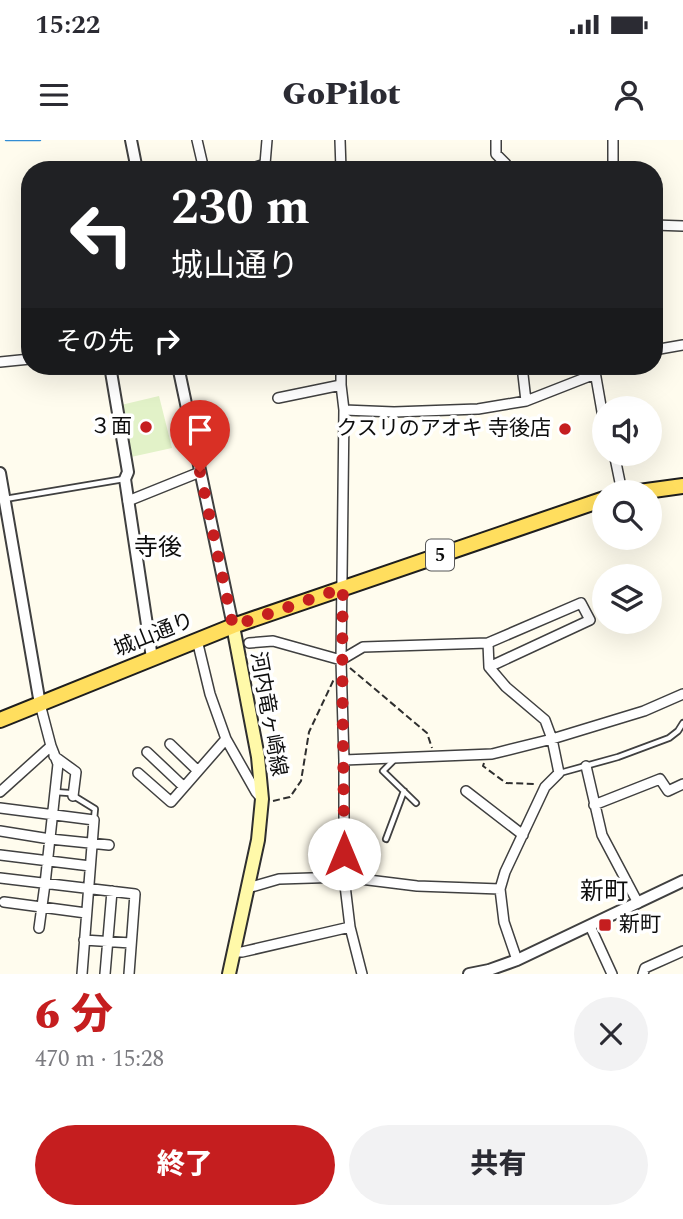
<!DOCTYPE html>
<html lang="ja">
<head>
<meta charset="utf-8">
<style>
	:root { --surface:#fff; --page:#f2f2f3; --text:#2b2b33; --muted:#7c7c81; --accent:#c51e1f }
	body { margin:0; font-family:Spectral,"Noto Sans JP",serif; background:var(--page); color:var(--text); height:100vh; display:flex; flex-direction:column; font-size:26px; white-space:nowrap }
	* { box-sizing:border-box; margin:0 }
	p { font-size:23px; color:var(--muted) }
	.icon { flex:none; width:38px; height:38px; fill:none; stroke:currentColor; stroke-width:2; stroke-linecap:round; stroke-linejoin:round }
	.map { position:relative; height:834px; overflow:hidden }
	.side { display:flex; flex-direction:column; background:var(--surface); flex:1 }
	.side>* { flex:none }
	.top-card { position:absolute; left:21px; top:21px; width:642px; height:214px; border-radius:28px; box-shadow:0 7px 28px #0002; background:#202124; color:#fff; overflow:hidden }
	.controls { position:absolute; left:592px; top:256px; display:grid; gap:14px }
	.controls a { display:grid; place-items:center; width:70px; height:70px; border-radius:50%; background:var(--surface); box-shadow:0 7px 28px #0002; font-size:35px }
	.pin { position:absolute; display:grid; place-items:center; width:60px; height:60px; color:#fff; margin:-72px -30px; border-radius:50% 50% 50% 0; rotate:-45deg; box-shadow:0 0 7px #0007 }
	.pin .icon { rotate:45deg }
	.me { position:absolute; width:77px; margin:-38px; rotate:0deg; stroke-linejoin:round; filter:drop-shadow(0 0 5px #0008) }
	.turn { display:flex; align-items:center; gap:24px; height:147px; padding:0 35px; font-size:32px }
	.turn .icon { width:91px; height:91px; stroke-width:2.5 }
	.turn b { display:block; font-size:49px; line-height:60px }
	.then { display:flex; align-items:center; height:66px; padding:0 35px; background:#0003; gap:14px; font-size:26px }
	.round { display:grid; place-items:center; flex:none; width:74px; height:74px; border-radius:37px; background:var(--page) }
	.headline { display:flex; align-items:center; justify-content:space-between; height:119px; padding:0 35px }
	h1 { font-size:42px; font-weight:800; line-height:52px; color:var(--accent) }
	.cta { display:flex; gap:14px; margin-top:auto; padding:14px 35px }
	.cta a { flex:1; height:80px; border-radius:42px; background:var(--accent); color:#fff; font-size:28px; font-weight:800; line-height:80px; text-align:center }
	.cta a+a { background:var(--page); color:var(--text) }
	.status { display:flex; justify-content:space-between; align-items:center; height:49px; padding:0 35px; background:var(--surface); direction:ltr }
	.status svg { height:19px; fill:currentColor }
	header { display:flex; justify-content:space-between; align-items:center; height:91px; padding:0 35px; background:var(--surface); font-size:32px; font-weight:800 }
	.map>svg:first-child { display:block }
</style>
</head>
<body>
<div class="status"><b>15:22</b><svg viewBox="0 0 49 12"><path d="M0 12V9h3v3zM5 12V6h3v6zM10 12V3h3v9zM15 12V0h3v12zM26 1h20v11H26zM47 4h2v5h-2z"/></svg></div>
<header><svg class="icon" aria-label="menu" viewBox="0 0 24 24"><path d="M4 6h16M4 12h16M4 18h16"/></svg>GoPilot<svg class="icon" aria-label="person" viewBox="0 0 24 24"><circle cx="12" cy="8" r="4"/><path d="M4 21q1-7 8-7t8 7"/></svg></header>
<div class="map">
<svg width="683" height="834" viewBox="0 0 683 834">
	<rect width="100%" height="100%" fill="#fffcee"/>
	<path fill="#e2f2c8" d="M 159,256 L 172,308 L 131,317 L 121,265 Z"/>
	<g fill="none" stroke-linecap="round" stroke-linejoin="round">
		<path stroke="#338dd4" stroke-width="2.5" d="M 6,0 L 40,0"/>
		<g stroke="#404040" stroke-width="8">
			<path id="service" d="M 5,359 L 124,339
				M 395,619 L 383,631 L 416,663
				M 560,633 L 618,617 L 669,598 L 678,591 L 683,583
				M 55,652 L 69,653 L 95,669 L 94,679
				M 386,699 L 404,651"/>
		</g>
		<g stroke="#404040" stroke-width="12">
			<path id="minor" d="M 197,0 L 204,30
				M 340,0 L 341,30
				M 496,0 L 496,14 L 506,24 L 505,30
				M 247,30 L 265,24 L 267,0
				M 613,30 L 613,0
				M 654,85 L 683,86
				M 654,210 L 683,205
				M 0,222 L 30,219
				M 341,226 L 341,245 L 344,270 L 341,520 L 344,620 L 344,737 L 350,787 L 362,834
				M 522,226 L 526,261
				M 594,226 L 604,283
				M 278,258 L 341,245
				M 344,270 L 394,272 L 478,269 L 526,261 L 595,234
				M 614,313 L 622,352
				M 128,361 L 200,332
				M 197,500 L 210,554 L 226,599 L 256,652 L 262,659
				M 249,503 L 273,501 L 341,520 L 363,507 L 488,503 L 489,527 L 506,547 L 545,580 L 552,599 L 559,633 L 545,647 L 505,732 L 500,749 L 504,782 L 517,820
				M 488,503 L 581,463 L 590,480 L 489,527
				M 170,604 L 198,631
				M 147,612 L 184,647
				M 54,616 L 76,632 L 73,656
				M 344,620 L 492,614 L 552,599 L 644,571 L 683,554
				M 586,626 L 602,695 L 638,763
				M 138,633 L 171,662 L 226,599
				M 466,651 L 523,695
				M 0,652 L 51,606
				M 594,665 L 660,639 L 668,651 L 683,644
				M 0,668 L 94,680 L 82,834
				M 0,691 L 50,699 L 109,705
				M 0,715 L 90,726
				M 0,738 L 135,754 L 129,834
				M 248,748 L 279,739 L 344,737 L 417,746 L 500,749
				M 4,762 L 86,773
				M 590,786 L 612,834
				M 39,788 L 45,744 L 58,624 L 51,606 L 40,564
				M 84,800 L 131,803
				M 234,812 L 242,812 L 350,787
				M 105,834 L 112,751
				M 643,834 L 645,828 L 683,811"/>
		</g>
		<g stroke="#404040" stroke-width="14">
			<path id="tertiary" d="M 131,0 L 137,30
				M 110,226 L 128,332 L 125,339 L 152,518
				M 178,226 L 233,486
				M 0,333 L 40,564
				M 469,834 L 489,830 L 517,820 L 683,741"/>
		</g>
		<g stroke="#2f2f2f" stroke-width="16">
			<path id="secondary" d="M 229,834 L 258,700 L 262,659 L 258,617 L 233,486"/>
		</g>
		<g stroke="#1e1e1e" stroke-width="18">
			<path id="primary" d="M 639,352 L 683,346
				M 0,580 L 233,486 L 604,359"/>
		</g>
		<path stroke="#2f2f2f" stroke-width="2" stroke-dasharray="7 3.5" stroke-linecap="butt" d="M 350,528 L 427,593 L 432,608
			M 484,623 L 483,626 L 506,643 L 536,644
			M 273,661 L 290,657 L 301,641 L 309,592 L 334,539"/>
		<use href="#service" stroke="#fff" stroke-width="4.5"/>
		<use href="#minor" stroke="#fff" stroke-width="9"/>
		<use href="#tertiary" stroke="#fff" stroke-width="10"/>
		<use href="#secondary" stroke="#fff9a9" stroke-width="12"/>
		<use href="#primary" stroke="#ffde5e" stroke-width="14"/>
	</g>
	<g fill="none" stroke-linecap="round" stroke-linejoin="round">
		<path stroke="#c51e1f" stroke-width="12" stroke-dasharray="0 21.6" d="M 200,332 L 233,486 L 343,448 C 341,537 344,625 344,714"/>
	</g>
	<g fill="#c51e1f" stroke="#fff" stroke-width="2.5">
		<circle cx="146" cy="287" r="7"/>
		<circle cx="565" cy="289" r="7"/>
		<rect x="598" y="778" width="14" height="14" rx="3.5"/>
	</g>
	<g text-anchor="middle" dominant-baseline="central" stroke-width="7" stroke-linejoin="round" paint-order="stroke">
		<rect fill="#fff" stroke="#565656" stroke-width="2" x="426" y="399.5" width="28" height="31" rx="5"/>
		<g font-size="19" font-weight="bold" fill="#0d0d0d">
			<text x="440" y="415">5</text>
		</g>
		<g font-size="21" fill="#0d0d0d" stroke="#fff" text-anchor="end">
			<text x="132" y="287">３面</text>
			<text x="551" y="289">クスリのアオキ 寺後店</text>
			<text x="619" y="785" text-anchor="start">新町</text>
		</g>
		<g font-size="21" fill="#0d0d0d" stroke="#fff">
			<text transform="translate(154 495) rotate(-22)">城山通り</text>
			<text transform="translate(268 574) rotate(80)">河内竜ヶ崎線</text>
		</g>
		<g font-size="24" fill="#0d0d0d" stroke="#fff">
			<text x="158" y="408">寺後</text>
			<text x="604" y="752">新町</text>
		</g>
	</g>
</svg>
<div class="controls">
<a><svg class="icon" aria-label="sound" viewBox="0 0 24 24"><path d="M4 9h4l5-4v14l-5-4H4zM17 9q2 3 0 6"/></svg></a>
<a><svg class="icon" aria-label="search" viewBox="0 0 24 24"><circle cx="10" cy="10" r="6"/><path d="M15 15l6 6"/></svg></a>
<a><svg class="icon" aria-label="layers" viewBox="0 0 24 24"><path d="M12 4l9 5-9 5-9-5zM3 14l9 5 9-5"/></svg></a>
</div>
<div class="pin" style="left:200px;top:332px;background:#d93025"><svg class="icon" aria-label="arrive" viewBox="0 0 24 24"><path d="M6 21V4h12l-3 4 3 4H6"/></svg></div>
<svg class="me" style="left:344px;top:714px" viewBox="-20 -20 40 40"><circle r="19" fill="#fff"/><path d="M0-13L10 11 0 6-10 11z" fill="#c51e1f"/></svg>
<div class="top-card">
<div class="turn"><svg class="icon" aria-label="left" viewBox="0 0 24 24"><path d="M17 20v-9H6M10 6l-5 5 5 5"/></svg><div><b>230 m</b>城山通り</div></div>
<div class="then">その先<svg class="icon" aria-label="right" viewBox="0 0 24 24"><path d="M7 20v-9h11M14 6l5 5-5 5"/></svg></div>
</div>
</div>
<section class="side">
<div class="headline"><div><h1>6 分</h1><p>470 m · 15:28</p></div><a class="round"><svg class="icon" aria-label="close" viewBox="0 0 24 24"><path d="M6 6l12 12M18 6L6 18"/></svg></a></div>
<div class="cta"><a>終了</a><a>共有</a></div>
</section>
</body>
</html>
